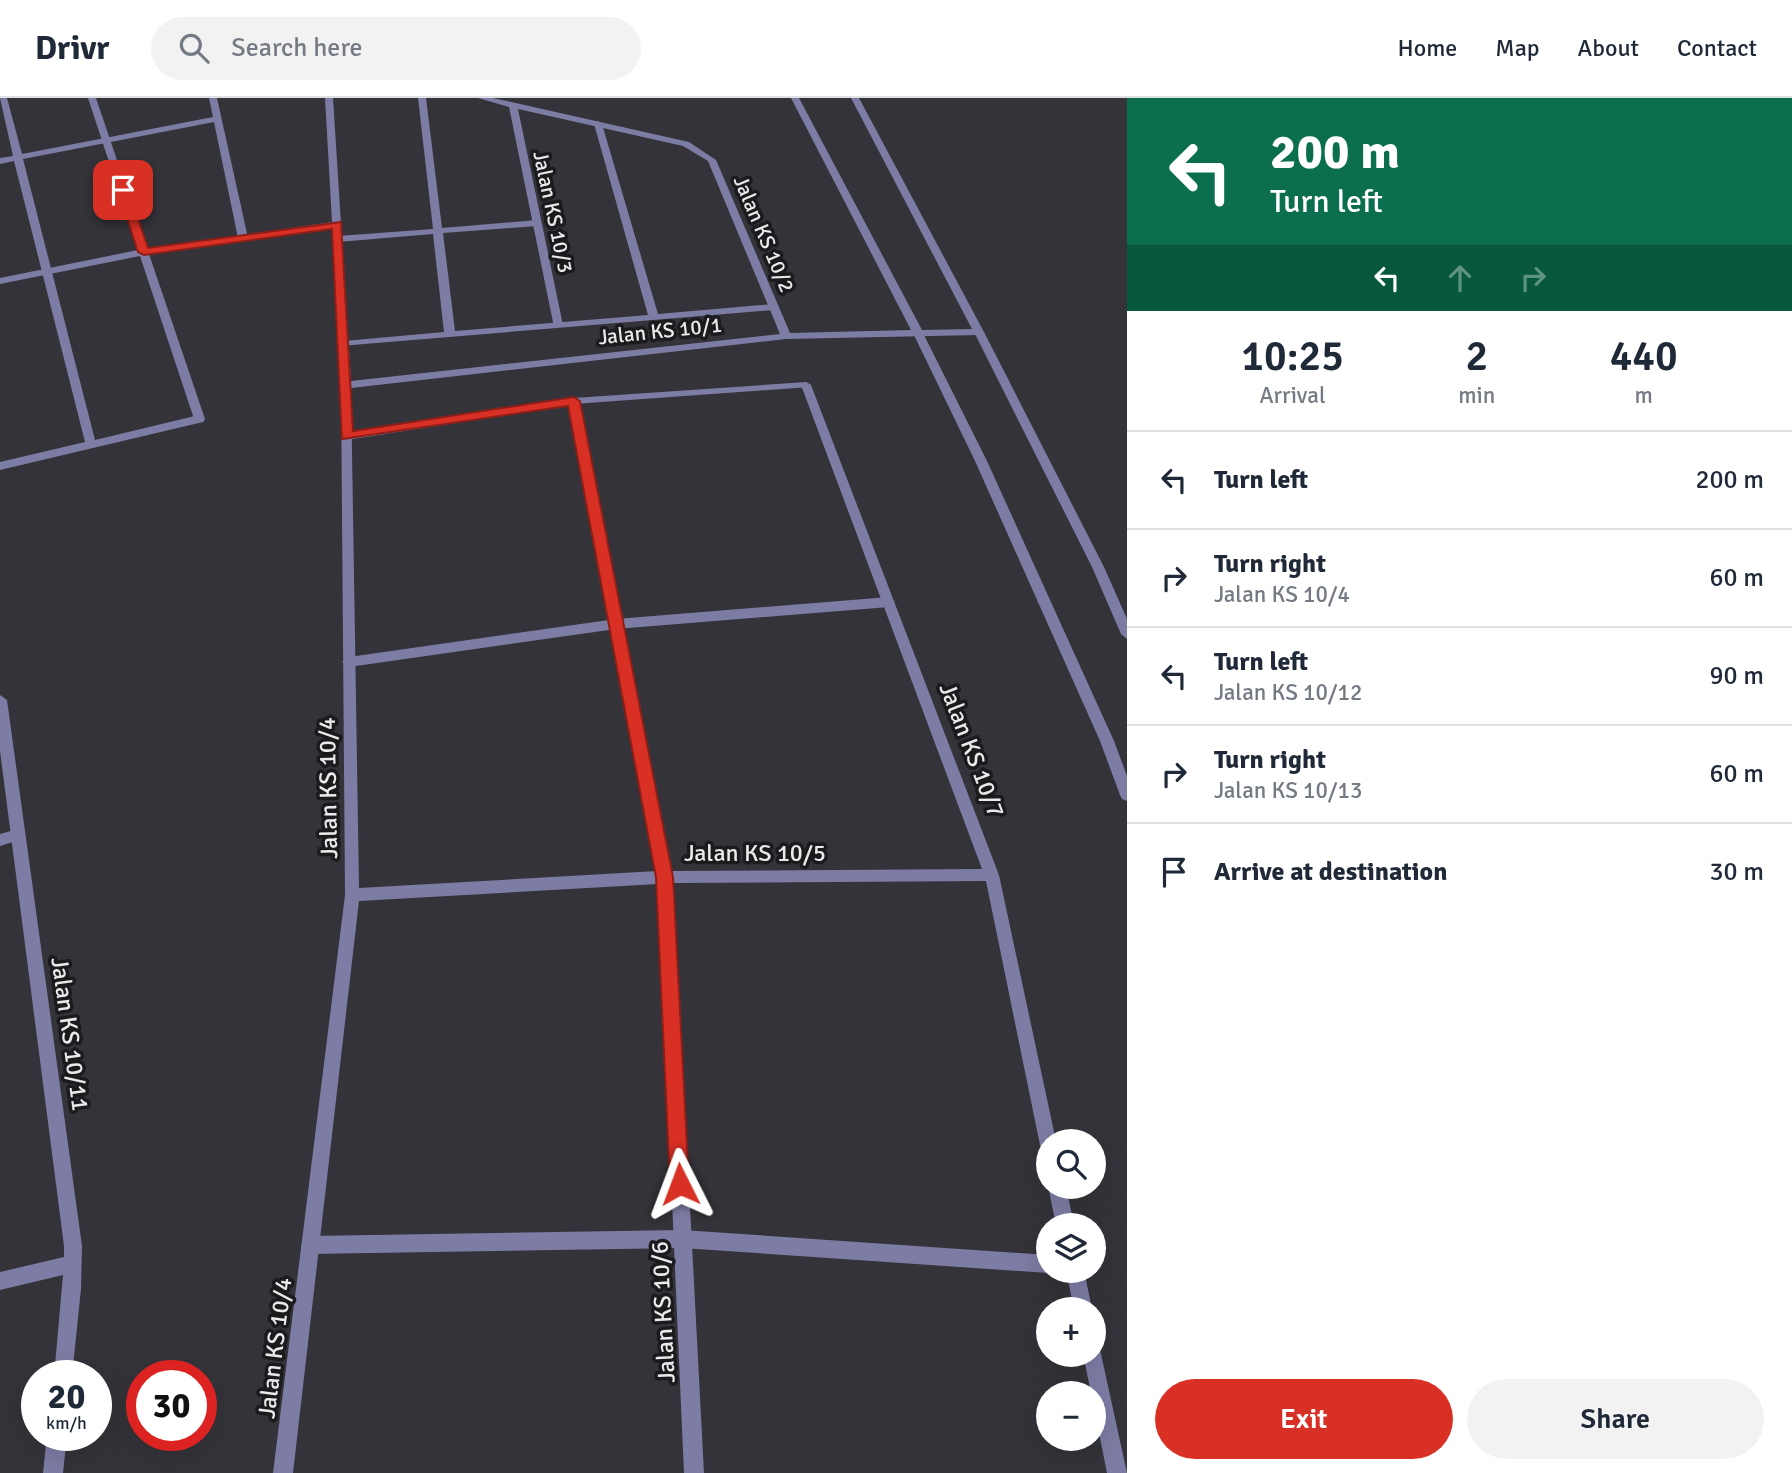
<!DOCTYPE html>
<html lang="en">
<head>
<meta charset="utf-8">
<style>
	:root { --surface:#fff; --page:#f2f2f3; --text:#1f2937; --muted:#747a83; --line:#e0e1e3; --accent:#d93025 }
	body { margin:0; font-family:Signika,sans-serif; background:var(--page); color:var(--text); height:100vh; display:flex; flex-direction:column; font-size:26px; white-space:nowrap }
	* { box-sizing:border-box; margin:0 }
	p { font-size:23px; color:var(--muted) }
	.icon { flex:none; width:38px; height:38px; fill:none; stroke:currentColor; stroke-width:2; stroke-linecap:round; stroke-linejoin:round }
	.map { position:relative; flex:1; overflow:hidden }
	.drawer { display:flex; flex-direction:column; background:var(--surface); width:665px }
	.drawer>* { flex:none }
	.top-card { background:#0b6e4f; color:#fff; overflow:hidden }
	.tools { position:absolute; left:1036px; top:1031px; display:grid; gap:14px }
	.tools a { display:grid; place-items:center; width:70px; height:70px; border-radius:50%; background:var(--surface); box-shadow:0 7px 28px #0002; font-size:35px }
	.speed { position:absolute; left:21px; top:1262px; display:flex; gap:14px; font-size:35px; font-weight:700; text-align:center }
	.speed>* { display:grid; place-content:center; width:91px; height:91px; border-radius:50%; background:var(--surface); box-shadow:0 7px 28px #0002; line-height:1 }
	.speed small { font-size:18px; font-weight:400 }
	.speed .limit { border:10px solid #d22; background:#fff; color:#111 }
	.pin { position:absolute; display:grid; place-items:center; width:60px; height:60px; color:#fff; margin:-30px; border-radius:14px; box-shadow:0 4px 10px #0006 }
	.me { position:absolute; width:77px; margin:-38px; rotate:357deg; stroke-linejoin:round; filter:drop-shadow(0 0 5px #0008) }
	.turn { display:flex; align-items:center; gap:24px; height:147px; padding:0 28px; font-size:32px }
	.turn .icon { width:91px; height:91px; stroke-width:2.5 }
	.turn b { display:block; font-size:49px; line-height:60px }
	.lanes { display:flex; align-items:center; height:66px; padding:0 28px; background:#0003; justify-content:center; gap:35px; direction:ltr }
	.lanes .off { opacity:.35 }
	.eta { display:flex; justify-content:space-evenly; align-items:center; height:119px; text-align:center }
	.eta b { font-size:42px; font-weight:600; line-height:49px }
	.primary-button { display:flex; gap:14px; margin-top:auto; padding:14px 28px }
	.primary-button a { flex:1; height:80px; border-radius:42px; background:var(--accent); color:#fff; font-size:28px; font-weight:600; line-height:80px; text-align:center }
	.primary-button a+a { background:var(--page); color:var(--text) }
	ul { padding:0; list-style:none }
	li { display:flex; align-items:center; gap:21px; height:98px; padding:0 28px; border-top:2px solid var(--line) }
	li div { flex:1 }
	li b { display:block; font-size:26px }
	li em { font-style:normal }
	header { display:flex; align-items:center; gap:42px; box-sizing:border-box; height:98px; padding:0 35px; background:var(--surface); border-bottom:2px solid var(--line) }
	header strong { font-size:33px }
	nav { display:flex; gap:38px; margin-inline-start:auto; font-size:24px }
	.search { width:490px; height:63px; background:var(--page); display:flex; align-items:center; gap:18px; box-sizing:border-box; padding:0 24px; border-radius:38px; color:var(--muted); font-size:26px }
	main { display:flex; flex:1; min-height:0 }
	.map>svg:first-child { display:block }
</style>
</head>
<body>
<header>
<strong>Drivr</strong>
<div class="search"><svg class="icon" aria-label="search" viewBox="0 0 24 24"><circle cx="10" cy="10" r="6"/><path d="M15 15l6 6"/></svg>Search here</div>
<nav><a>Home</a><a>Map</a><a>About</a><a>Contact</a></nav>
</header>
<main>
<div class="map">
<svg width="1127" height="1375" viewBox="0 0 1127 1375">
	<rect width="100%" height="100%" fill="#333339"/>
	<g fill="none" stroke-linecap="round" stroke-linejoin="round">
		<path fill="#7d7ca4" fill-rule="evenodd" d="M 0,0 L 7,0 L 22,56 L 213,19 L 209,0 L 217,0 L 248,140 L 246,142 L 238,140 L 214,24 L 23,61 L 95,342 L 199,317 L 205,321 L 203,324 L 0,372 L 0,364 L 85,344 L 14,63 L 0,66 L 0,60 L 13,58 Z
			M 418,0 L 426,0 L 442,130 L 537,122 L 542,125 L 537,128 L 443,135 L 455,233 L 648,217 L 594,26 L 598,23 L 602,26 L 658,216 L 774,206 L 779,209 L 774,212 L 340,248 L 339,246 L 344,243 L 444,234 L 433,136 L 338,144 L 333,141 L 338,138 L 433,131 Z
			M 917,230 L 922,233 L 987,363 L 1114,643 L 1127,678 L 1127,703 L 1122,701 L 1120,697 L 1100,643 L 975,363 L 912,233 Z
			M 979,231 L 984,234 L 1104,469 L 1127,521 L 1127,541 L 1121,536 L 1092,469 L 974,234 Z
			M 806,284 L 811,287 L 810,289 L 574,306 L 347,342 L 341,338 L 347,334 L 574,300 Z
			M 889,499 L 895,504 L 889,509 L 616,531 L 349,569 L 342,564 L 349,559 L 616,521 Z
			M 18,731 L 23,733 L 25,737 L 23,741 L 0,748 L 0,736 Z
			M 682,1132 L 1048,1157 L 1048,1172 L 1054,1172 L 1048,1175 L 682,1150 L 310,1156 L 304,1153 L 301,1147 L 304,1141 L 310,1138 Z"/>
		<path fill="#7d7ca4" fill-rule="evenodd" d="M 88,0 L 96,0 L 147,151 L 332,124 L 325,0 L 333,0 L 351,283 L 780,236 L 708,63 L 683,48 L 518,11 L 563,227 L 562,229 L 554,229 L 509,9 L 478,0 L 493,0 L 689,44 L 716,62 L 790,235 L 911,232 L 791,0 L 799,0 L 922,232 L 972,231 L 851,0 L 859,0 L 984,234 L 979,237 L 786,241 L 351,290 L 359,790 L 657,773 L 569,303 L 574,300 L 579,303 L 671,773 L 982,771 L 801,287 L 806,284 L 811,287 L 999,777 L 1056,1043 L 1048,1043 L 1048,1055 L 1042,1053 L 1040,1047 L 986,783 L 673,785 L 704,1375 L 684,1375 L 658,786 L 359,803 L 293,1375 L 273,1375 L 345,797 L 341,287 L 332,130 L 149,156 L 205,321 L 203,324 L 195,324 L 140,158 L 0,186 L 0,180 L 138,152 Z
			M 0,597 L 7,602 L 82,1148 L 81,1191 L 72,1278 L 54,1278 L 63,1177 L 0,1192 L 0,1174 L 64,1159 L 64,1148 L 0,653 Z
			M 1048,1088 L 1066,1088 L 1074,1127 L 1056,1127 Z
			M 1066,1172 L 1084,1172 L 1092,1211 L 1074,1211 Z
			M 1094,1247 L 1099,1249 L 1101,1256 L 1127,1375 L 1107,1375 L 1094,1310 L 1094,1295 L 1091,1295 L 1083,1256 L 1094,1256 Z
			M 47,1337 L 67,1337 L 63,1375 L 43,1375 Z"/>
	</g>
	<path fill="#d93025" stroke="#8d1f18" stroke-width="2" d="M 123,89 L 128,92 L 148,150 L 341,124 L 353,333 L 574,299 L 580,303 L 673,779 L 689,1086 L 687,1092 L 680,1095 L 673,1092 L 670,1086 L 656,779 L 568,308 L 342,341 L 332,131 L 144,157 L 138,154 L 118,92 Z"/>
	<g text-anchor="middle" dominant-baseline="central" stroke-width="7" stroke-linejoin="round" paint-order="stroke">
		<g font-size="21" fill="#eaeaed" stroke="#1b1b1e">
			<text transform="translate(553 114) rotate(78)">Jalan KS 10/3</text>
			<text transform="translate(764 136) rotate(67)">Jalan KS 10/2</text>
			<text transform="translate(660 233) rotate(-6)">Jalan KS 10/1</text>
		</g>
		<g font-size="24" fill="#eaeaed" stroke="#1b1b1e">
			<text transform="translate(972 652) rotate(69)">Jalan KS 10/7</text>
			<text transform="translate(328 690) rotate(-91)">Jalan KS 10/4</text>
			<text x="755" y="755">Jalan KS 10/5</text>
			<text transform="translate(70 936) rotate(82)">Jalan KS 10/11</text>
			<text transform="translate(663 1214) rotate(-93)">Jalan KS 10/6</text>
			<text transform="translate(275 1250) rotate(-83)">Jalan KS 10/4</text>
		</g>
	</g>
</svg>
<div class="tools">
<a><svg class="icon" aria-label="search" viewBox="0 0 24 24"><circle cx="10" cy="10" r="6"/><path d="M15 15l6 6"/></svg></a>
<a><svg class="icon" aria-label="layers" viewBox="0 0 24 24"><path d="M12 4l9 5-9 5-9-5zM3 14l9 5 9-5"/></svg></a>
<a>+</a>
<a>−</a>
</div>
<div class="speed"><div>20<small>km/h</small></div><div class="limit">30</div></div>
<div class="pin" style="left:123px;top:92px;background:#d93025"><svg class="icon" aria-label="arrive" viewBox="0 0 24 24"><path d="M6 21V4h12l-3 4 3 4H6"/></svg></div>
<svg class="me" style="left:680px;top:1086px" viewBox="-20 -20 40 40"><path d="M0-17L14 15 0 8-14 15z" fill="#d93025" stroke="#fff" stroke-width="4"/></svg>
</div>
<section class="drawer">
<div class="top-card">
<div class="turn"><svg class="icon" aria-label="left" viewBox="0 0 24 24"><path d="M17 20v-9H6M10 6l-5 5 5 5"/></svg><div><b>200 m</b>Turn left</div></div>
<div class="lanes"><svg class="icon" aria-label="left" viewBox="0 0 24 24"><path d="M17 20v-9H6M10 6l-5 5 5 5"/></svg><svg class="icon off" aria-label="ahead" viewBox="0 0 24 24"><path d="M12 20V5M6 11l6-6 6 6"/></svg><svg class="icon off" aria-label="right" viewBox="0 0 24 24"><path d="M7 20v-9h11M14 6l5 5-5 5"/></svg></div>
</div>
<div class="eta">
<div><b>10:25</b><p>Arrival</p></div>
<div><b>2</b><p>min</p></div>
<div><b>440</b><p>m</p></div>
</div>
<ul>
<li><svg class="icon" aria-label="left" viewBox="0 0 24 24"><path d="M17 20v-9H6M10 6l-5 5 5 5"/></svg><div><b>Turn left</b></div><em>200 m</em></li>
<li><svg class="icon" aria-label="right" viewBox="0 0 24 24"><path d="M7 20v-9h11M14 6l5 5-5 5"/></svg><div><b>Turn right</b><p>Jalan KS 10/4</p></div><em>60 m</em></li>
<li><svg class="icon" aria-label="left" viewBox="0 0 24 24"><path d="M17 20v-9H6M10 6l-5 5 5 5"/></svg><div><b>Turn left</b><p>Jalan KS 10/12</p></div><em>90 m</em></li>
<li><svg class="icon" aria-label="right" viewBox="0 0 24 24"><path d="M7 20v-9h11M14 6l5 5-5 5"/></svg><div><b>Turn right</b><p>Jalan KS 10/13</p></div><em>60 m</em></li>
<li><svg class="icon" aria-label="arrive" viewBox="0 0 24 24"><path d="M6 21V4h12l-3 4 3 4H6"/></svg><div><b>Arrive at destination</b></div><em>30 m</em></li>
</ul>
<div class="primary-button"><a>Exit</a><a>Share</a></div>
</section>
</main>
</body>
</html>
